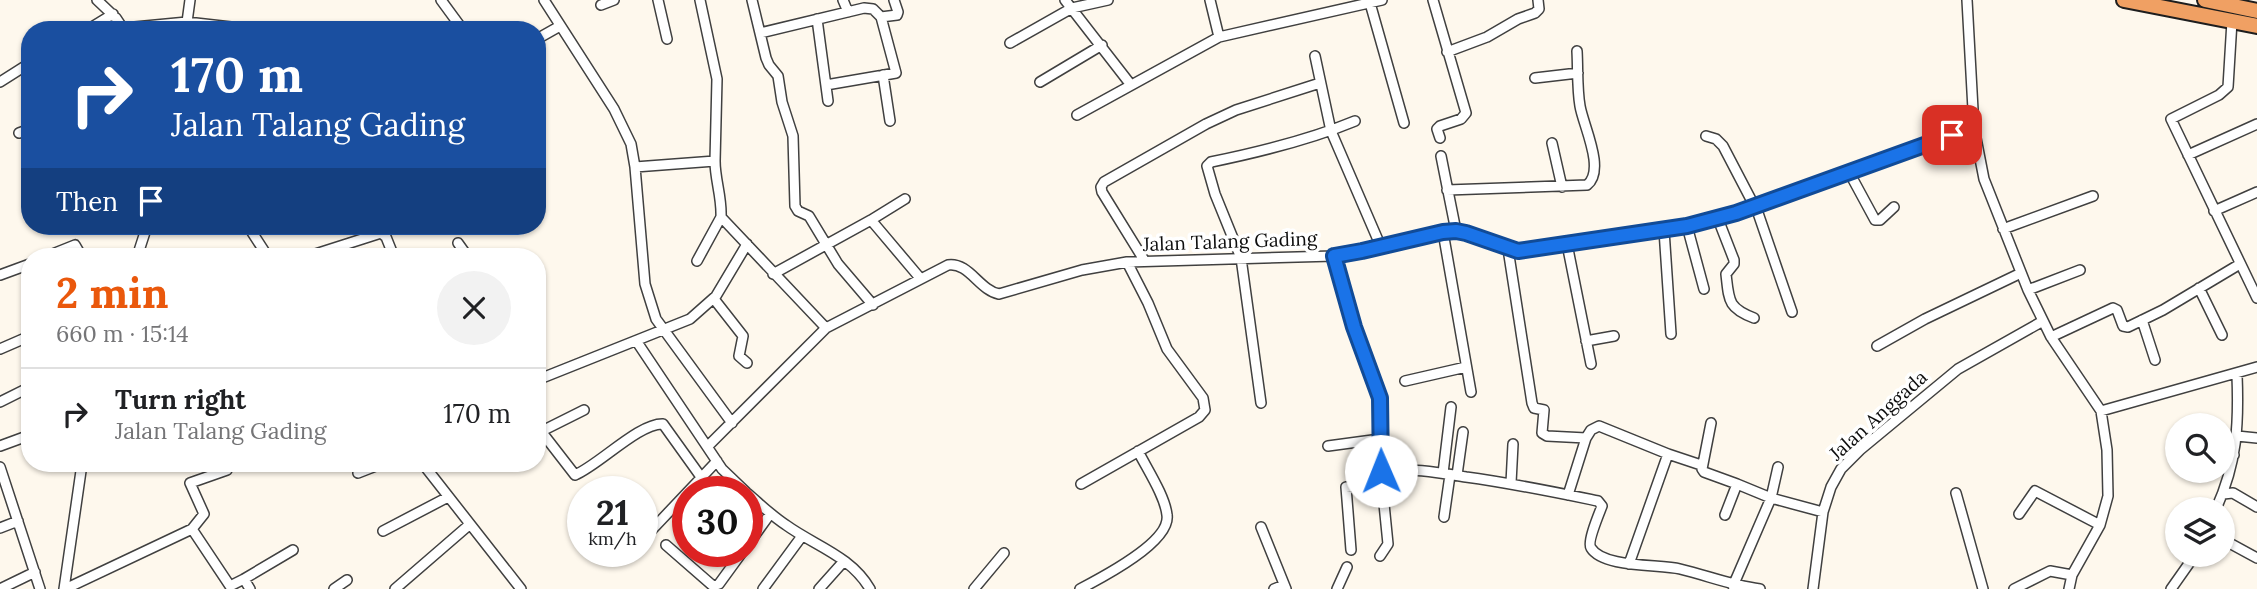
<!DOCTYPE html>
<html lang="en">
<head>
<meta charset="utf-8">
<style>
	:root { --surface:#fff; --page:#f2f2f2; --text:#202124; --muted:#757577; --line:#e0e0e0; --accent:#ea580c }
	body { margin:0; font-family:Lora,serif; background:var(--page); color:var(--text); height:100vh; display:flex; flex-direction:column; font-size:26px; white-space:nowrap }
	* { box-sizing:border-box; margin:0 }
	p { font-size:23px; color:var(--muted) }
	.icon { flex:none; width:38px; height:38px; fill:none; stroke:currentColor; stroke-width:2; stroke-linecap:round; stroke-linejoin:round }
	.map { position:relative; flex:1; overflow:hidden }
	.sheet { position:absolute; left:21px; top:248px; width:525px; height:224px; display:flex; flex-direction:column; background:var(--surface); border-radius:28px; box-shadow:0 2px 5px #0004 }
	.sheet>* { flex:none }
	.banner { position:absolute; left:21px; top:21px; width:525px; height:214px; border-radius:28px; box-shadow:0 2px 5px #0004; background:#1a4fa0; color:#fff; overflow:hidden }
	.fabs { position:absolute; left:2165px; top:413px; display:grid; gap:14px }
	.fabs a { display:grid; place-items:center; width:70px; height:70px; border-radius:50%; background:var(--surface); box-shadow:0 2px 5px #0004; font-size:35px }
	.speed { position:absolute; left:567px; top:476px; display:flex; gap:14px; font-size:35px; font-weight:700; text-align:center }
	.speed>* { display:grid; place-content:center; width:91px; height:91px; border-radius:50%; background:var(--surface); box-shadow:0 2px 5px #0004; line-height:1 }
	.speed small { font-size:18px; font-weight:400 }
	.speed .limit { border:10px solid #d22; background:#fff; color:#111 }
	.pin { position:absolute; display:grid; place-items:center; width:60px; height:60px; color:#fff; margin:-30px; border-radius:14px; box-shadow:0 4px 10px #0006 }
	.me { position:absolute; width:77px; margin:-38px; rotate:359deg; stroke-linejoin:round; filter:drop-shadow(0 0 5px #0008) }
	.turn { display:flex; align-items:center; gap:24px; height:147px; padding:0 35px; font-size:32px }
	.turn .icon { width:91px; height:91px; stroke-width:2.5 }
	.turn b { display:block; font-size:49px; line-height:60px }
	.then { display:flex; align-items:center; height:66px; padding:0 35px; background:#0003; gap:14px; font-size:26px }
	.round { display:grid; place-items:center; flex:none; width:74px; height:74px; border-radius:37px; background:var(--page) }
	.summary { display:flex; align-items:center; justify-content:space-between; height:119px; padding:0 35px }
	h1 { font-size:42px; font-weight:700; line-height:52px; color:var(--accent) }
	ul { padding:0; list-style:none }
	li { display:flex; align-items:center; gap:21px; height:91px; padding:0 35px; border-top:2px solid var(--line) }
	li div { flex:1 }
	li b { display:block; font-size:26px }
	li em { font-style:normal }
	.map>svg:first-child { display:block }
</style>
</head>
<body>
<div class="map">
<svg width="2257" height="589" viewBox="0 0 2257 589">
	<rect width="100%" height="100%" fill="#fef8ed"/>
	<g fill="none" stroke-linecap="round" stroke-linejoin="round">
		<g stroke="#404040" stroke-width="12">
			<path id="minor" d="M 97,0 L 116,18 L 124,30
				M 441,0 L 463,30
				M 544,0 L 614,109 L 631,144 L 635,167 L 645,284 L 656,319 L 732,423
				M 658,0 L 667,39
				M 752,0 L 766,58 L 769,65 L 778,76 L 782,102 L 793,136 L 795,206 L 798,211 L 809,216 L 838,264 L 873,305
				M 843,0 L 848,12
				M 1065,0 L 1131,85
				M 1210,0 L 1219,37
				M 1433,0 L 1466,113 L 1461,119 L 1440,126 L 1437,129 L 1440,138
				M 1967,0 L 1974,128 L 1984,179 L 2028,290 L 2051,337 L 2101,411 L 2107,450 L 2108,496 L 2100,525 L 2072,575 L 2069,589
				M 1370,3 L 1404,123
				M 601,5 L 614,0
				M 817,19 L 828,101
				M 2232,21 L 2228,87 L 2219,95 L 2171,119 L 2257,298
				M 187,22 L 258,30
				M 124,28 L 187,22 L 190,0
				M 87,30 L 113,14
				M 760,33 L 864,8 L 873,9 L 881,17 L 897,15 L 898,12 L 894,0
				M 537,39 L 560,26
				M 1010,43 L 1072,8 L 1108,0
				M 1447,52 L 1487,37 L 1518,19 L 1535,13 L 1539,9 L 1538,0
				M 1315,56 L 1331,131 L 1381,247
				M 883,75 L 890,121
				M 1535,78 L 1578,73
				M 0,82 L 30,63
				M 1040,82 L 1102,45
				M 826,85 L 896,73 L 881,17
				M 1077,115 L 1219,37 L 1382,0
				M 19,133 L 30,129
				M 1706,136 L 1716,139 L 1723,146 L 1758,213 L 1792,312
				M 1552,143 L 1562,187
				M 2188,155 L 2257,124
				M 1441,156 L 1456,231
				M 715,161 C 715,180 722,197 721,217 L 826,328
				M 635,167 L 715,161 L 717,79 L 700,0
				M 1849,172 L 1875,220 L 1880,220 L 1894,207
				M 1447,190 L 1587,185 C 1606,170 1583,125 1580,106 C 1577,89 1578,69 1577,51
				M 905,199 L 871,220 L 920,278
				M 2214,211 L 2257,192
				M 1718,219 L 1734,260 L 1734,264 L 1726,274 C 1729,301 1728,308 1754,318
				M 248,226 L 268,257
				M 1687,226 L 1704,289
				M 2003,229 L 2093,196
				M 1664,230 L 1671,334
				M 1443,232 L 1471,392
				M 458,243 L 468,257
				M 1567,244 L 1591,364
				M 1508,249 L 1532,403 L 1534,408 L 1544,410 L 1542,433 L 1547,436 L 1586,438 L 1568,495
				M 1334,256 L 1354,327 L 1380,399 L 1380,464 L 1388,544 L 1380,556
				M 45,257 L 75,245 L 82,257
				M 137,257 L 147,226
				M 306,257 L 381,233 L 386,237 L 394,257
				M 1144,260 L 1102,192 L 1101,187 L 1104,182 L 1206,124 L 1236,110 L 1320,83
				M 697,261 L 721,217
				M 773,274 L 871,220
				M 0,275 L 30,264
				M 2199,288 L 2222,335
				M 2028,290 L 2080,270
				M 714,299 L 743,336 L 739,356 L 747,363
				M 2142,320 L 2155,360
				M 2051,337 L 2113,308 L 2117,310 L 2123,326 L 2128,327 L 2163,310 L 2240,264
				M 1586,341 L 1614,336
				M 637,342 L 722,469 L 746,492
				M 1877,346 L 1925,319 L 2021,273
				M 0,349 L 30,336
				M 537,380 L 690,319 L 716,296 L 747,244
				M 1405,381 L 1466,367
				M 0,402 L 30,387
				M 1261,403 L 1241,258 L 1215,194 L 1207,166 L 1211,162 C 1260,152 1309,140 1355,121
				M 2101,411 L 2257,367
				M 1711,423 L 1702,469 L 1704,472 L 1737,484
				M 537,426 L 575,475 C 599,465 639,423 663,424 L 701,477
				M 542,431 L 584,410
				M 2237,436 L 2257,438
				M 1586,438 L 1591,430 L 1599,426 L 1668,454
				M 0,446 L 30,435
				M 708,446 L 826,328 L 948,265 C 969,262 979,290 999,294 L 1082,270 L 1127,262 L 1334,256 L 1362,251 L 1443,232 L 1456,231 L 1481,237 L 1518,251 L 1687,226 L 1718,219 L 1885,158 L 1974,128
				M 1328,446 L 1380,439
				M 2222,454 L 2234,455
				M 423,464 L 521,589
				M 0,467 L 40,589
				M 1381,471 C 1413,468 1435,472 1466,477 C 1511,483 1554,492 1598,501 L 1602,506 C 1599,514 1587,542 1591,548 C 1603,568 1660,564 1680,569 C 1709,576 1730,585 1760,589
				M 358,473 L 381,464
				M 1443,473 L 1451,407
				M 1457,475 L 1463,432
				M 1511,483 L 1513,444
				M 1081,484 L 1199,417 L 1205,410 L 1203,398 L 1167,349 L 1148,303 L 1127,262
				M 747,493 C 760,504 772,516 786,525 C 815,546 851,556 870,589
				M 1956,493 L 1983,589
				M 2223,494 L 2233,493 L 2257,507
				M 2216,509 C 2237,463 2239,425 2237,375
				M 2019,514 L 2035,491 L 2100,525
				M 1725,515 L 1737,484 L 1771,498 L 1823,512
				M 1444,517 L 1450,475
				M 1261,527 L 1286,589
				M 0,528 L 18,521
				M 192,529 L 204,514 L 190,483 L 227,470
				M 383,531 L 448,497
				M 647,535 L 717,461
				M 2222,539 L 2257,558
				M 666,545 L 713,586 L 719,584 L 743,551
				M 747,546 L 770,514
				M 1351,550 L 1346,487 L 1382,484
				M 1629,564 L 1668,454 L 1701,465
				M 1733,586 L 1771,498 L 1778,467
				M 0,589 L 35,572
				M 64,589 L 82,464
				M 65,589 L 192,529 L 230,586 L 244,579
				M 250,589 L 244,579 L 293,550
				M 334,589 L 347,580
				M 395,589 L 469,525
				M 763,589 L 802,536
				M 819,589 L 844,561
				M 974,589 L 1004,553
				M 1080,589 C 1101,578 1171,542 1167,515 C 1165,496 1147,469 1138,451
				M 1274,589 L 1284,585
				M 1337,589 L 1347,567
				M 1813,589 L 1823,512 L 1831,487 L 1841,469 L 1860,450 L 1958,369 L 2043,321
				M 2014,589 L 2050,571 L 2072,575
				M 2171,589 L 2195,555"/>
		</g>
		<g stroke="#1e1e1e" stroke-width="18">
			<path id="trunk" d="M 2124,0 L 2257,26
				M 2205,0 L 2257,11"/>
		</g>
		<use href="#minor" stroke="#fff" stroke-width="9"/>
		<use href="#trunk" stroke="#f0a063" stroke-width="14"/>
	</g>
	<g fill="none" stroke-linecap="round" stroke-linejoin="round">
		<g stroke="#114b97" stroke-width="18">
			<path id="route" d="M 1381,471 L 1380,398 L 1354,327 L 1334,256 L 1362,251 L 1443,232 L 1456,231 L 1466,233 L 1518,251 L 1687,226 L 1736,213 L 1952,135"/>
		</g>
		<use href="#route" stroke="#1a73e8" stroke-width="12"/>
	</g>
	<g text-anchor="middle" dominant-baseline="central" stroke-width="7" stroke-linejoin="round" paint-order="stroke">
		<g font-size="19" fill="#0d0d0d" stroke="#fff">
			<text transform="translate(1230 241) rotate(-2)">Jalan Talang Gading</text>
			<text transform="translate(1878 415) rotate(-42)">Jalan Anggada</text>
		</g>
	</g>
</svg>
<div class="fabs">
<a><svg class="icon" aria-label="search" viewBox="0 0 24 24"><circle cx="10" cy="10" r="6"/><path d="M15 15l6 6"/></svg></a>
<a><svg class="icon" aria-label="layers" viewBox="0 0 24 24"><path d="M12 4l9 5-9 5-9-5zM3 14l9 5 9-5"/></svg></a>
</div>
<div class="speed"><div>21<small>km/h</small></div><div class="limit">30</div></div>
<div class="pin" style="left:1952px;top:135px;background:#d93025"><svg class="icon" aria-label="arrive" viewBox="0 0 24 24"><path d="M6 21V4h12l-3 4 3 4H6"/></svg></div>
<svg class="me" style="left:1381px;top:471px" viewBox="-20 -20 40 40"><circle r="19" fill="#fff"/><path d="M0-13L10 11 0 6-10 11z" fill="#1a73e8"/></svg>
<div class="banner">
<div class="turn"><svg class="icon" aria-label="right" viewBox="0 0 24 24"><path d="M7 20v-9h11M14 6l5 5-5 5"/></svg><div><b>170 m</b>Jalan Talang Gading</div></div>
<div class="then">Then<svg class="icon" aria-label="arrive" viewBox="0 0 24 24"><path d="M6 21V4h12l-3 4 3 4H6"/></svg></div>
</div>
<section class="sheet">
<div class="summary"><div><h1>2 min</h1><p>660 m · 15:14</p></div><a class="round"><svg class="icon" aria-label="close" viewBox="0 0 24 24"><path d="M6 6l12 12M18 6L6 18"/></svg></a></div>
<ul>
<li><svg class="icon" aria-label="right" viewBox="0 0 24 24"><path d="M7 20v-9h11M14 6l5 5-5 5"/></svg><div><b>Turn right</b><p>Jalan Talang Gading</p></div><em>170 m</em></li>
</ul>
</section>
</div>
</body>
</html>
